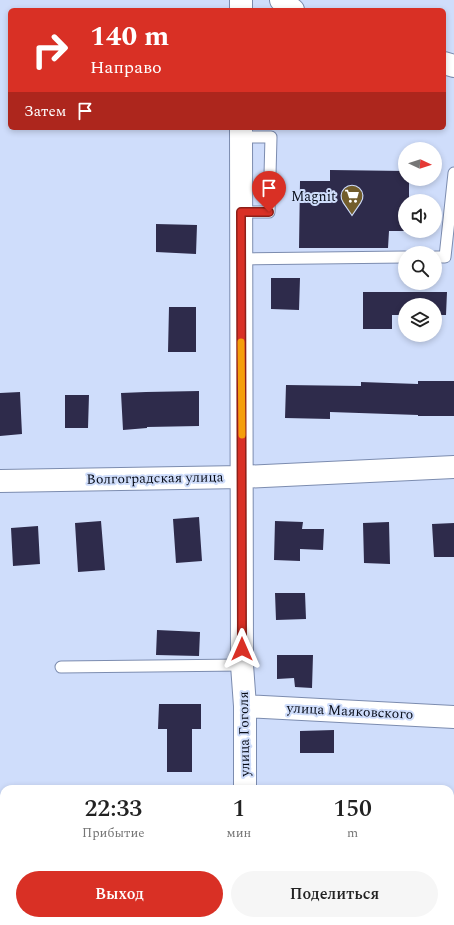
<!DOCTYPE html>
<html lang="ru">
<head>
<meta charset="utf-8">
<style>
	:root { --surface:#fff; --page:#f6f6f6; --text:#222; --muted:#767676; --accent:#d93025 }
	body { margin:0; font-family:Spectral,serif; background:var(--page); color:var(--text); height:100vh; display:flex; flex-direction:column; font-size:15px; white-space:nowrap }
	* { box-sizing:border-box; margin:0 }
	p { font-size:13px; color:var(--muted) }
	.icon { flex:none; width:22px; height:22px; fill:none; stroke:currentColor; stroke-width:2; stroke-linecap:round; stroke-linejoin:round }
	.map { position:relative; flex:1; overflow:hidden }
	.side { position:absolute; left:0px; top:785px; width:454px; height:140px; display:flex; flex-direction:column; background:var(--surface); border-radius:12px 12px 0 0; box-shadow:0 2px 6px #0003 }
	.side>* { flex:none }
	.banner { position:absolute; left:8px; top:8px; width:438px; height:122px; border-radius:6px; box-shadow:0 2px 6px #0003; background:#d93025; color:#fff; overflow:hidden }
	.needle { width:26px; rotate:94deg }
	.tools { position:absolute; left:398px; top:142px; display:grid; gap:8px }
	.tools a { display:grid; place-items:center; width:44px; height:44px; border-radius:50%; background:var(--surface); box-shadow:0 2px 6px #0003; font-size:20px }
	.pin { position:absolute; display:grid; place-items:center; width:34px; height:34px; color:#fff; margin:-41px -17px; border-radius:50% 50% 50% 0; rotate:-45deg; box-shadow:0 0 4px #0007 }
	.pin .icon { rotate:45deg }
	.me { position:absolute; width:44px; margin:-22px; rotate:0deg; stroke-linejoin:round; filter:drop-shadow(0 0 3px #0008) }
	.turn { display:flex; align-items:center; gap:14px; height:84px; padding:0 16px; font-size:18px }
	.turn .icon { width:52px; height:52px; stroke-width:2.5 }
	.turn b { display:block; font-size:28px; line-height:34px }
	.then { display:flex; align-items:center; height:38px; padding:0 16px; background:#0003; gap:8px; font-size:15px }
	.eta { display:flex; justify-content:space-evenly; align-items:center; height:68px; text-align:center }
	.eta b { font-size:24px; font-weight:600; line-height:28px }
	.button { display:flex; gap:8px; margin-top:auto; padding:8px 16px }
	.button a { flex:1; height:46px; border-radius:24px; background:var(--accent); color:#fff; font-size:16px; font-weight:600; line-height:46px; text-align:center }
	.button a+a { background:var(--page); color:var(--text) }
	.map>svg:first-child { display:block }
</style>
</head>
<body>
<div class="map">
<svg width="454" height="925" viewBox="0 0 454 925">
	<rect width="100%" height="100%" fill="#cfddfb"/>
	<path fill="#2e2b4b" d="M 330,170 L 405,171 L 405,179 L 409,179 L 409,201 L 405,201 L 405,231 L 389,231 L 388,248 L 299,248 L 300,181 L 330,181 Z
		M 156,224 L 197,225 L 196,254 L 156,252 Z
		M 271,278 L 300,278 L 299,310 L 271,309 Z
		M 363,292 L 447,292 L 446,315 L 435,315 L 435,305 L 405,305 L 405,315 L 392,315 L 392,329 L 363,329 Z
		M 169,307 L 196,307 L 196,352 L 168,352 Z
		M 418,381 L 454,381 L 454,416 L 418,416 L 418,415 L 330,412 L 330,419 L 285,418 L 286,385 L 361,386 L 361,382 L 418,384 Z
		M 199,391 L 199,426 L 147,427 L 147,428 L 123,430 L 121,393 L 146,392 Z
		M 20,392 L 22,434 L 0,436 L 0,393 Z
		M 65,395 L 89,395 L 88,428 L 65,428 Z
		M 199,517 L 202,561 L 176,563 L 173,519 Z
		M 101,521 L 105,570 L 78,572 L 75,523 Z
		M 275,521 L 303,522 L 302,529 L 324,529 L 323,550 L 300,549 L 300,561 L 274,560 Z
		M 389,522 L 390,564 L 364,563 L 363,523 Z
		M 454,523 L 454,557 L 434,557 L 432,524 Z
		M 38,526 L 40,564 L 13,566 L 11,528 Z
		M 275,593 L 305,593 L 306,619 L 276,620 Z
		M 157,630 L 200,632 L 199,656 L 156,655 Z
		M 277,655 L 313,655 L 312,688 L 295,687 L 294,678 L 277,679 Z
		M 159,704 L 201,704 L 201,729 L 192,729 L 192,772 L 167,772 L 167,729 L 158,729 Z
		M 334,730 L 334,753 L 300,753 L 300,731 Z"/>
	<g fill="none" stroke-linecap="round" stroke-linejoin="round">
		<g stroke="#7c8caf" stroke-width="13">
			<path id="lane" d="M 241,212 L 269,212 L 271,137 L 241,137
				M 435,257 L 445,257 L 454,173
				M 241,259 L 405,257
				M 61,667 L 242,665"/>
		</g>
		<g stroke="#7c8caf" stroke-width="24">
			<path id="street" d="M 241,10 L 241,0
				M 241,128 L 242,665 L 245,706 L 245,789
				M 0,481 L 242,477 L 454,467
				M 245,706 L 454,717
				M 244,925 L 244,921"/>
		</g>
		<g stroke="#7c8caf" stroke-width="24">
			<path id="secondary" d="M 281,0 L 293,10
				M 444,63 L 454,66"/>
		</g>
		<use href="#lane" stroke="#fff" stroke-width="11"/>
		<use href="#street" stroke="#fff" stroke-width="22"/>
		<use href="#secondary" stroke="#fff" stroke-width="22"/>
	</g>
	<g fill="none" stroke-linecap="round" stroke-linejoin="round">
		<g stroke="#8d1f18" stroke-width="10">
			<path id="route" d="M 242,649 L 241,212 L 269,212"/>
		</g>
		<use href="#route" stroke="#d93025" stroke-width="7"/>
		<path stroke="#f59e0b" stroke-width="7" d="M 241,342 L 242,435"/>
	</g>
	<defs>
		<g id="supermarket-pin" transform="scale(1.15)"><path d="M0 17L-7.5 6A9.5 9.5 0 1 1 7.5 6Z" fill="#725d2c" stroke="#cfddfb"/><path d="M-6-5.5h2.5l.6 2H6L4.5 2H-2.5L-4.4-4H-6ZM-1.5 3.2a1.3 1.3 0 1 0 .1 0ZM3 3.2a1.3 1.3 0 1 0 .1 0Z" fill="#fff"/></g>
	</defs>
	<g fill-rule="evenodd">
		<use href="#supermarket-pin" x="352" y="196"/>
	</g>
	<g text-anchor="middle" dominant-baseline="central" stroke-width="4" stroke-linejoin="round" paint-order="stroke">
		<g font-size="14" fill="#070c18" stroke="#cfddfb" text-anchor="end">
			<text x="336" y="196">Magnit</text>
		</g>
		<g font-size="14" fill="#070c18" stroke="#cfddfb">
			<text transform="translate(155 478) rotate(-1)">Волгоградская улица</text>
			<text transform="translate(350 711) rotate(3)">улица Маяковского</text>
			<text transform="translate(244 734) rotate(-91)">улица Гоголя</text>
		</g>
	</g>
</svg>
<div class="tools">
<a><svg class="needle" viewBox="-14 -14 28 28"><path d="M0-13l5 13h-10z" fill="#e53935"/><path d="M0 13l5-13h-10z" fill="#767676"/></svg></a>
<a><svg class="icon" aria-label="sound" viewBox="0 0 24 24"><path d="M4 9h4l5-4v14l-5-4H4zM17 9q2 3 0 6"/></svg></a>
<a><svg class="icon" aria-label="search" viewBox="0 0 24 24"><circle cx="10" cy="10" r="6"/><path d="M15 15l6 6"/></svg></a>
<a><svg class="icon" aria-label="layers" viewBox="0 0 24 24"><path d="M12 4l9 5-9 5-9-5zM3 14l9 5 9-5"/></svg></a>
</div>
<div class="pin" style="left:269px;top:212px;background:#d93025"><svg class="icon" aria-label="arrive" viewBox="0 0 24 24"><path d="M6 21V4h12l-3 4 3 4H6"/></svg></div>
<svg class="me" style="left:242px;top:649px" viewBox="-20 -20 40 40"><path d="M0-17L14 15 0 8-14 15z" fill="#d93025" stroke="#fff" stroke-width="4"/></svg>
<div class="banner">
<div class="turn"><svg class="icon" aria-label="right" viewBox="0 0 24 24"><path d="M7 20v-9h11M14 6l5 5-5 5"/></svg><div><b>140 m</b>Направо</div></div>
<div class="then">Затем<svg class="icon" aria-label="arrive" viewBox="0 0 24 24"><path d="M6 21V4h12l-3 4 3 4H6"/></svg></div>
</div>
<section class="side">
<div class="eta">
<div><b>22:33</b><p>Прибытие</p></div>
<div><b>1</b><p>мин</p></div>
<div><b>150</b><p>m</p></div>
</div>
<div class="button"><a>Выход</a><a>Поделиться</a></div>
</section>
</div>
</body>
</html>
